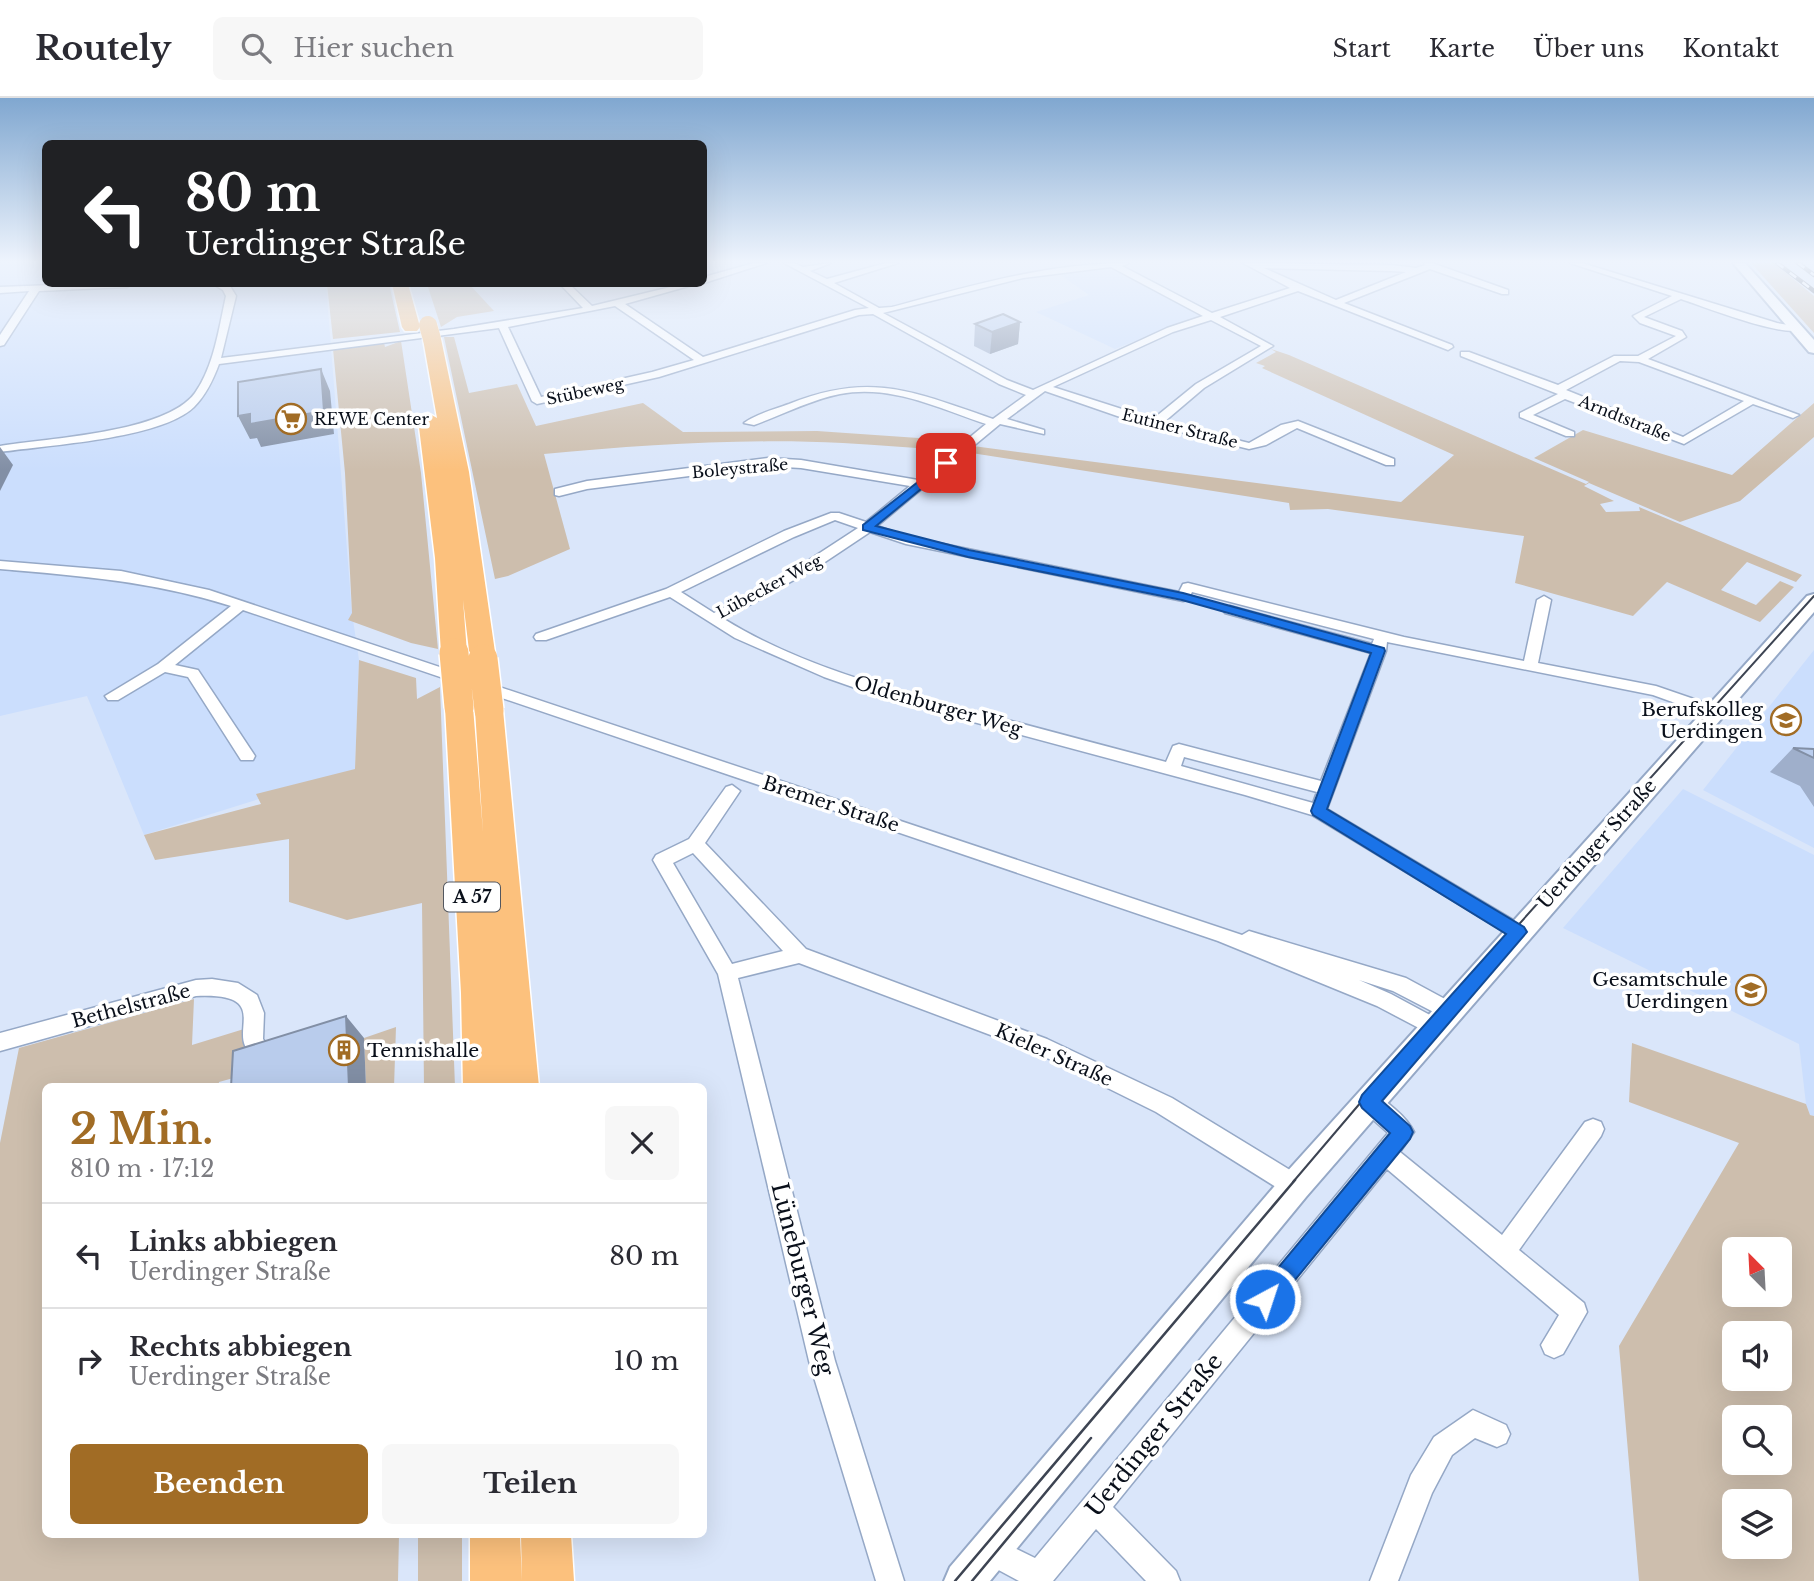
<!DOCTYPE html>
<html lang="de">
<head>
<meta charset="utf-8">
<style>
	:root { --surface:#fff; --page:#f7f7f7; --text:#2b2b33; --muted:#7c7c81; --line:#e1e1e2; --accent:#a16c25 }
	body { margin:0; font-family:"Libre Baskerville",serif; background:var(--page); color:var(--text); height:100vh; display:flex; flex-direction:column; font-size:26px; white-space:nowrap }
	* { box-sizing:border-box; margin:0 }
	p { font-size:23px; color:var(--muted) }
	.icon { flex:none; width:38px; height:38px; fill:none; stroke:currentColor; stroke-width:2; stroke-linecap:round; stroke-linejoin:round }
	.map { position:relative; flex:1; overflow:hidden }
	.panel { position:absolute; left:42px; top:985px; width:665px; height:455px; display:flex; flex-direction:column; background:var(--surface); border-radius:10px; box-shadow:0 7px 28px #0002 }
	.panel>* { flex:none }
	.banner { position:absolute; left:42px; top:42px; width:665px; height:147px; border-radius:10px; box-shadow:0 7px 28px #0002; background:#202124; color:#fff; overflow:hidden }
	.needle { width:46px; rotate:336deg }
	.controls { position:absolute; left:1722px; top:1139px; display:grid; gap:14px }
	.controls a { display:grid; place-items:center; width:70px; height:70px; border-radius:10px; background:var(--surface); box-shadow:0 7px 28px #0002; font-size:35px }
	.pin { position:absolute; display:grid; place-items:center; width:60px; height:60px; color:#fff; margin:-30px; border-radius:14px; box-shadow:0 4px 10px #0006 }
	.me { position:absolute; width:77px; margin:-38px; rotate:40deg; stroke-linejoin:round; filter:drop-shadow(0 0 5px #0008) }
	.turn { display:flex; align-items:center; gap:24px; height:147px; padding:0 28px; font-size:32px }
	.turn .icon { width:91px; height:91px; stroke-width:2.5 }
	.turn b { display:block; font-size:49px; line-height:60px }
	.round { display:grid; place-items:center; flex:none; width:74px; height:74px; border-radius:10px; background:var(--page) }
	.overview { display:flex; align-items:center; justify-content:space-between; height:119px; padding:0 28px }
	h1 { font-size:42px; font-weight:700; line-height:52px; color:var(--accent) }
	.primary-button { display:flex; gap:14px; margin-top:auto; padding:14px 28px }
	.primary-button a { flex:1; height:80px; border-radius:10px; background:var(--accent); color:#fff; font-size:28px; font-weight:700; line-height:80px; text-align:center }
	.primary-button a+a { background:var(--page); color:var(--text) }
	ul { padding:0; list-style:none }
	li { display:flex; align-items:center; gap:21px; height:105px; padding:0 28px; border-top:2px solid var(--line) }
	li div { flex:1 }
	li b { display:block; font-size:26px }
	li em { font-style:normal }
	header { display:flex; align-items:center; gap:42px; box-sizing:border-box; height:98px; padding:0 35px; background:var(--surface); border-bottom:2px solid var(--line) }
	header strong { font-size:33px }
	nav { display:flex; gap:38px; margin-inline-start:auto; font-size:24px }
	.search { width:490px; height:63px; background:var(--page); display:flex; align-items:center; gap:18px; box-sizing:border-box; padding:0 24px; border-radius:10px; color:var(--muted); font-size:26px }
	.map>svg:first-child { display:block }
</style>
</head>
<body>
<header>
<strong>Routely</strong>
<div class="search"><svg class="icon" aria-label="search" viewBox="0 0 24 24"><circle cx="10" cy="10" r="6"/><path d="M15 15l6 6"/></svg>Hier suchen</div>
<nav><a>Start</a><a>Karte</a><a>Über uns</a><a>Kontakt</a></nav>
</header>
<div class="map">
<svg width="1814" height="1483" viewBox="0 0 1814 1483">
	<rect width="100%" height="100%" fill="#dae6fa"/>
	<path fill="#cbdefd" d="M 0,165 L 45,165 L 46,186 L 326,186 L 352,515 L 359,562 L 355,671 L 144,737 L 87,598 L 0,618 Z
		M 1110,168 L 1201,215 L 1201,217 L 1115,251 L 1036,214 L 1089,197 L 1055,173 Z
		M 1814,552 L 1814,750 L 1703,692 Z
		M 1683,691 L 1814,757 L 1814,1018 L 1810,1017 L 1806,1006 L 1799,946 L 1563,830 Z"/>
	<path fill="#cdbead" fill-rule="evenodd" d="M 1751,165 L 1774,165 L 1814,198 L 1814,235 Z
		M 327,186 L 389,186 L 400,234 L 333,241 Z
		M 427,186 L 469,186 L 494,213 L 457,219 L 441,229 Z
		M 444,239 L 454,239 L 469,295 L 517,286 L 536,328 L 643,305 L 683,334 L 817,333 L 962,343 L 955,353 C 918,350 880,347 843,345 C 743,340 643,347 544,356 L 570,451 L 508,478 L 495,481 Z
		M 401,243 L 421,375 L 438,551 L 411,545 L 348,522 L 352,515 L 345,375 L 333,251 L 384,245 L 385,249 Z
		M 1271,251 L 1289,257 L 1586,386 L 1589,384 L 1534,360 L 1583,332 L 1732,377 L 1814,305 L 1814,339 L 1740,403 L 1680,424 L 1589,385 L 1584,388 L 1614,403 L 1600,406 L 1606,414 L 1640,413 L 1639,409 L 1802,477 L 1796,484 L 1747,464 L 1721,492 L 1756,507 L 1780,483 L 1794,489 L 1760,524 L 1667,484 L 1633,518 L 1515,485 L 1524,438 L 1328,411 L 1290,412 L 1289,405 L 965,354 L 973,348 L 1401,404 L 1454,357 L 1262,270 L 1265,268 L 1256,265 L 1276,254 Z
		M 359,562 L 416,580 L 417,601 L 440,589 L 455,989 L 424,989 L 422,805 L 347,822 L 289,804 L 289,741 L 155,762 L 144,737 L 261,706 L 256,696 L 355,671 Z
		M 194,901 L 192,947 L 244,931 L 256,953 L 255,974 L 219,984 L 218,989 L 46,989 L 46,1437 L 399,1437 L 398,1483 L 0,1483 L 0,1045 L 19,950 Z
		M 396,929 L 394,989 L 366,989 L 364,940 Z
		M 1632,945 L 1806,1006 L 1810,1017 L 1814,1018 L 1814,1483 L 1639,1483 L 1619,1248 L 1739,1045 L 1629,1004 ZM 1734,1152 L 1780,1152 L 1780,1197 L 1734,1197 ZM 1734,1236 L 1780,1236 L 1780,1281 L 1734,1281 ZM 1734,1320 L 1780,1320 L 1780,1365 L 1734,1365 ZM 1734,1404 L 1780,1404 L 1780,1449 L 1734,1449 Z
		M 418,1437 L 462,1437 L 462,1483 L 418,1483 Z"/>
	<g fill="none" stroke-linecap="round" stroke-linejoin="round">
		<g stroke="#95a8c6" stroke-width="3">
			<path id="street" d="M 754,165 L 766,165 L 704,185 L 704,179 Z
				M 784,165 L 794,165 L 803,169 L 831,165 L 810,173 L 827,181 L 886,165 L 898,165 L 834,185 L 879,210 L 892,209 C 970,188 1047,165 1129,165 L 1122,168 L 1212,215 L 1290,190 L 1243,165 L 1392,167 L 1416,170 L 1425,167 L 1424,165 L 1432,165 L 1508,192 L 1508,196 L 1502,196 L 1430,171 L 1344,205 L 1452,247 L 1453,249 L 1448,252 L 1298,193 L 1220,219 L 1273,248 L 1204,290 L 1164,324 L 1249,345 L 1281,327 L 1298,323 L 1394,361 L 1394,367 L 1386,367 L 1297,330 L 1266,347 L 1249,351 L 1123,320 L 1045,293 L 1007,321 L 1044,332 L 1044,336 L 1000,326 L 877,428 L 909,439 L 1179,494 L 1183,486 L 1188,485 L 1404,539 L 1524,563 L 1537,502 L 1544,498 L 1551,502 L 1538,565 L 1656,588 L 1720,610 L 1722,614 L 1714,619 L 1653,597 L 1387,544 L 1386,553 L 1327,711 L 1525,829 L 1527,834 L 1525,839 L 1518,842 L 1312,717 L 1245,697 L 884,600 L 824,579 L 735,540 L 670,499 L 546,542 L 536,542 L 534,539 L 536,536 L 666,491 L 784,433 L 831,415 L 839,415 L 866,424 L 910,388 L 801,370 L 768,368 L 587,391 L 559,398 L 555,397 L 555,391 L 587,383 L 768,360 L 801,362 L 918,382 L 986,326 C 939,310 890,286 840,296 C 810,302 782,317 754,327 L 744,325 C 756,316 775,311 789,306 C 871,273 914,294 993,321 L 1026,297 L 999,286 L 873,216 L 859,217 L 659,279 L 537,306 L 532,303 L 499,230 L 219,266 C 213,282 206,297 194,309 C 161,341 48,347 0,354 L 0,348 C 48,340 166,335 195,295 C 214,268 219,230 226,198 L 223,192 L 213,186 L 230,188 L 236,198 L 221,260 L 454,231 L 583,210 L 560,186 L 569,186 L 592,208 L 683,186 L 696,186 L 625,206 L 703,259 L 855,212 L 869,210 ZM 1111,169 L 1203,218 L 1167,230 L 1033,292 L 1007,282 L 883,215 L 1023,180 ZM 1264,170 L 1392,173 L 1406,174 L 1336,202 ZM 615,208 L 694,262 L 652,274 L 541,299 L 508,229 ZM 1211,222 L 1261,248 L 1196,286 L 1153,321 L 1053,289 L 1173,234 ZM 835,422 L 858,430 L 809,462 L 714,515 L 681,494 L 794,439 ZM 870,434 L 906,446 L 1183,503 L 1188,502 L 1192,494 L 1374,541 L 1372,546 L 1230,508 L 1223,512 L 1225,515 L 1371,555 L 1321,683 L 1179,646 L 1173,648 L 1166,664 C 1102,647 1038,630 974,613 C 889,591 800,568 724,521 L 819,468 ZM 1184,659 L 1317,694 L 1313,705 L 1181,668 Z
				M 1570,165 L 1582,165 L 1777,225 L 1800,229 L 1802,231 C 1786,241 1702,208 1681,201 L 1644,219 L 1682,233 L 1686,239 L 1648,261 L 1799,317 L 1793,320 L 1753,306 L 1684,346 L 1565,301 L 1533,317 L 1574,334 L 1574,338 L 1566,338 L 1520,319 L 1520,315 L 1558,296 L 1461,258 L 1461,254 L 1469,254 L 1558,287 L 1614,258 L 1638,258 L 1676,238 L 1640,225 L 1633,218 L 1672,198 ZM 1620,263 L 1639,264 L 1744,303 L 1683,339 L 1566,292 Z
				M 79,186 L 132,186 L 127,189 L 39,193 L 4,247 L 0,248 L 0,237 L 29,193 L 0,195 L 0,189 Z
				M 0,463 L 121,473 L 209,492 L 1242,837 L 1249,833 L 1406,880 L 1456,907 L 1459,913 L 1456,919 L 1449,922 L 1393,893 L 1359,882 L 1391,896 L 1441,923 L 1444,929 L 1441,935 L 1434,938 L 1377,908 L 1218,843 L 243,512 L 175,567 L 198,572 L 255,658 L 253,662 L 241,662 L 188,579 L 165,574 L 118,602 L 108,602 L 105,598 L 158,566 L 231,508 C 152,483 81,478 0,471 Z
				M 732,687 L 740,693 L 705,745 L 806,851 L 1047,941 L 1172,1000 L 1303,1080 L 1306,1088 L 1303,1096 L 1295,1099 L 1287,1096 L 1156,1014 L 1033,953 L 799,865 L 738,880 L 835,1263 L 904,1483 L 876,1483 L 809,1263 L 718,876 L 653,762 L 656,757 L 689,741 L 726,689 ZM 693,755 L 783,853 L 732,866 L 673,765 Z
				M 212,881 L 238,885 L 257,897 L 264,915 L 263,941 L 270,951 L 267,958 L 260,960 C 216,944 282,894 196,898 L 0,953 L 0,935 L 196,882 Z
				M 1369,994 C 1384,1000 1407,1019 1414,1034 L 1400,1054 L 1502,1137 L 1585,1024 L 1593,1021 L 1601,1024 L 1604,1031 L 1601,1038 L 1519,1152 L 1584,1205 L 1587,1214 L 1563,1256 L 1554,1260 L 1545,1256 L 1541,1247 L 1559,1217 L 1387,1071 L 1113,1409 L 1176,1473 L 1180,1483 L 1146,1483 L 1096,1431 L 1053,1483 L 1019,1483 L 980,1462 L 976,1452 L 980,1442 L 990,1438 L 1035,1460 L 1388,1035 L 1361,1011 L 1358,1004 L 1361,997 Z
				M 1473,1312 L 1506,1327 L 1510,1336 L 1506,1345 L 1497,1349 L 1475,1340 L 1452,1357 L 1432,1395 L 1398,1483 L 1370,1483 L 1411,1377 L 1434,1339 Z"/>
		</g>
		<g stroke="#95a8c6" stroke-width="4">
			<path id="secondary" d="M 1733,165 L 1745,165 L 1814,242 L 1814,255 L 1809,254 Z
				M 1814,496 L 1814,514 L 1306,1099 L 990,1483 L 944,1483 L 950,1469 L 1284,1077 L 1807,498 Z"/>
		</g>
		<g stroke="#fff" stroke-width="3">
			<path id="highway" d="M 392,186 L 408,186 L 420,229 L 417,233 L 405,233 L 402,229 Z
				M 432,236 L 441,241 L 469,374 L 496,561 L 492,567 L 483,569 L 474,567 L 470,561 L 463,502 L 467,555 L 463,561 L 454,563 L 445,561 L 441,555 L 435,460 L 418,321 L 421,317 L 428,315 L 437,320 L 423,241 Z
				M 459,600 L 469,602 L 473,609 L 483,734 L 475,612 L 479,605 L 489,603 L 499,605 L 503,612 L 539,989 L 463,989 L 461,895 L 445,609 L 449,602 Z
				M 470,1437 L 520,1437 L 522,1483 L 470,1483 Z
				M 521,1437 L 571,1437 L 574,1483 L 522,1483 Z"/>
		</g>
		<use href="#street" fill="#fff" fill-rule="evenodd"/>
		<use href="#secondary" fill="#fff" fill-rule="evenodd"/>
		<use href="#highway" fill="#fcc17d" fill-rule="evenodd"/>
		<path stroke="#3d4452" stroke-width="2" d="M 1373,1006 L 1426,945
			M 1293,1084 L 1396,963 L 1814,498"/>
		<path stroke="#3d4452" stroke-width="2.5" d="M 955,1483 L 1295,1082
			M 972,1483 L 1091,1340"/>
		<g stroke="#3d4452" stroke-width="4.5">
			<path id="rail" d="M 1777,165 L 1814,193
				M 1798,165 L 1814,177"/>
		</g>
		<use href="#rail" stroke="#fff" stroke-width="2.5" stroke-dasharray="8" stroke-linecap="butt"/>
		<g stroke="#fff" stroke-width="19" stroke-linecap="butt">
			<path id="highway-bridge-far1" d="M 428,227 L 432,241"/>
		</g>
		<g stroke="#fff" stroke-width="32" stroke-linecap="butt">
			<path id="highway-bridge" d="M 454,555 L 459,609
				M 483,561 L 489,612"/>
		</g>
		<use href="#highway-bridge-far1" stroke="#fcc17d" stroke-width="18"/>
		<use href="#highway-bridge" stroke="#fcc17d" stroke-width="29"/>
	</g>
	<path fill="#9fafcb" d="M 1020,224 L 1018,246 L 990,256 L 974,248 L 975,226 Z
		M 1793,650 L 1814,651 L 1814,709 L 1800,688 L 1770,674 Z"/>
	<path fill="#828fa5" d="M 1020,224 L 1018,246 L 990,256 L 992,234 Z
		M 321,271 L 330,293 L 334,336 L 261,349 L 257,340 L 250,341 L 238,318 Z
		M 0,349 L 13,367 L 0,393 Z
		M 346,918 L 364,940 L 366,989 L 349,989 Z"/>
	<path fill="#b9ccec" stroke="#828fa5" stroke-width="2" d="M 1003,216 L 1020,224 L 992,234 L 975,226 Z
		M 321,271 L 324,313 L 250,326 L 250,316 L 238,318 L 238,284 Z
		M 1793,650 L 1814,651 L 1814,660 Z
		M 346,918 L 349,989 L 231,989 L 233,953 Z"/>
	<linearGradient id="sky" x2="0" y2="1"><stop stop-color="#80a7d0"/><stop offset="0.44" stop-color="#eef4fd"/><stop offset="1" stop-color="#eef4fd" stop-opacity="0"/></linearGradient>
	<rect width="1814" height="372" fill="url(#sky)"/>
	<path fill="#1a73e8" stroke="#114b97" stroke-width="2" d="M 946,362 L 951,365 L 949,368 L 876,428 L 969,452 L 1183,495 L 1384,550 L 1385,553 L 1327,711 L 1524,829 L 1527,834 L 1382,1003 L 1410,1028 L 1413,1034 L 1410,1041 L 1273,1209 L 1265,1212 L 1258,1209 L 1254,1201 L 1258,1194 L 1390,1035 L 1362,1010 L 1359,1004 L 1362,997 L 1506,836 L 1313,717 L 1311,713 L 1371,555 L 1182,502 L 968,459 L 863,432 L 863,427 Z"/>
	<defs>
		<g id="supermarket-ring" transform="scale(1.575)"><circle r="9.5" fill="#fff" stroke="#a16c25" stroke-width="1.5"/><path d="M-6-5.5h2.5l.6 2H6L4.5 2H-2.5L-4.4-4H-6ZM-1.5 3.2a1.3 1.3 0 1 0 .1 0ZM3 3.2a1.3 1.3 0 1 0 .1 0Z" fill="#a16c25"/></g>
		<g id="school-ring" transform="scale(1.575)"><circle r="9.5" fill="#fff" stroke="#a16c25" stroke-width="1.5"/><path d="M0-5L7-2L0 1L-7-2ZM-4 1L0 2.5L4 1V4Q0 6-4 4Z" fill="#a16c25"/></g>
		<g id="building-ring" transform="scale(1.575)"><circle r="9.5" fill="#fff" stroke="#a16c25" stroke-width="1.5"/><path d="M-4-6H4V6H1V3H-1V6H-4ZM-2.5-4.3h1.7v1.8h-1.7ZM.8-4.3h1.7v1.8H.8ZM-2.5-1h1.7V.8h-1.7ZM.8-1h1.7V.8H.8Z" fill="#a16c25"/></g>
	</defs>
	<g fill-rule="evenodd">
		<use href="#supermarket-ring" x="291" y="321"/>
		<use href="#school-ring" x="1786" y="622"/>
		<use href="#school-ring" x="1751" y="892"/>
		<use href="#building-ring" x="344" y="952"/>
	</g>
	<g text-anchor="middle" dominant-baseline="central" stroke-width="7" stroke-linejoin="round" paint-order="stroke">
		<g font-size="16" fill="#090f1a" stroke="#fff">
			<text transform="translate(585 293) rotate(-12)">Stübeweg</text>
			<text transform="translate(1625 320) rotate(22)">Arndtstraße</text>
			<text transform="translate(1180 330) rotate(14)">Eutiner Straße</text>
			<text transform="translate(740 370) rotate(-5)">Boleystraße</text>
			<text transform="translate(769 488) rotate(-28)">Lübecker Weg</text>
		</g>
		<g font-size="16" fill="#090f1a" stroke="#fff" text-anchor="start">
			<text x="314" y="321">REWE Center</text>
		</g>
		<rect fill="#fff" stroke="#53575f" stroke-width="2" x="444" y="784.5" width="56" height="29" rx="5"/>
		<g font-size="18" font-weight="bold" fill="#090f1a">
			<text x="472" y="799">A 57</text>
		</g>
		<g font-size="19" fill="#090f1a" stroke="#fff">
			<text transform="translate(938 608) rotate(16)">Oldenburger Weg</text>
			<text transform="translate(831 706) rotate(18)">Bremer Straße</text>
			<text transform="translate(1597 746) rotate(-48)">Uerdinger Straße</text>
			<text transform="translate(131 908) rotate(-15)">Bethelstraße</text>
			<text transform="translate(1054 957) rotate(24)">Kieler Straße</text>
		</g>
		<g font-size="19" fill="#090f1a" stroke="#fff" text-anchor="end">
			<text x="1763" y="611">Berufskolleg<tspan x="1763" dy="22">Uerdingen</tspan></text>
			<text x="1728" y="881">Gesamtschule<tspan x="1728" dy="22">Uerdingen</tspan></text>
			<text x="367" y="952" text-anchor="start">Tennishalle</text>
		</g>
		<g font-size="23" fill="#090f1a" stroke="#fff">
			<text transform="translate(803 1181) rotate(76)">Lüneburger Weg</text>
			<text transform="translate(1154 1337) rotate(-51)">Uerdinger Straße</text>
		</g>
	</g>
</svg>
<div class="controls">
<a><svg class="needle" viewBox="-14 -14 28 28"><path d="M0-13l5 13h-10z" fill="#e53935"/><path d="M0 13l5-13h-10z" fill="#7c7c81"/></svg></a>
<a><svg class="icon" aria-label="sound" viewBox="0 0 24 24"><path d="M4 9h4l5-4v14l-5-4H4zM17 9q2 3 0 6"/></svg></a>
<a><svg class="icon" aria-label="search" viewBox="0 0 24 24"><circle cx="10" cy="10" r="6"/><path d="M15 15l6 6"/></svg></a>
<a><svg class="icon" aria-label="layers" viewBox="0 0 24 24"><path d="M12 4l9 5-9 5-9-5zM3 14l9 5 9-5"/></svg></a>
</div>
<div class="pin" style="left:946px;top:365px;background:#d93025"><svg class="icon" aria-label="arrive" viewBox="0 0 24 24"><path d="M6 21V4h12l-3 4 3 4H6"/></svg></div>
<svg class="me" style="left:1265px;top:1201px" viewBox="-20 -20 40 40"><circle r="17" fill="#1a73e8" stroke="#fff" stroke-width="3"/><path d="M0-11L8 9 0 5-8 9z" fill="#fff"/></svg>
<div class="banner">
<div class="turn"><svg class="icon" aria-label="left" viewBox="0 0 24 24"><path d="M17 20v-9H6M10 6l-5 5 5 5"/></svg><div><b>80 m</b>Uerdinger Straße</div></div>
</div>
<section class="panel">
<div class="overview"><div><h1>2 Min.</h1><p>810 m · 17:12</p></div><a class="round"><svg class="icon" aria-label="close" viewBox="0 0 24 24"><path d="M6 6l12 12M18 6L6 18"/></svg></a></div>
<ul>
<li><svg class="icon" aria-label="left" viewBox="0 0 24 24"><path d="M17 20v-9H6M10 6l-5 5 5 5"/></svg><div><b>Links abbiegen</b><p>Uerdinger Straße</p></div><em>80 m</em></li>
<li><svg class="icon" aria-label="right" viewBox="0 0 24 24"><path d="M7 20v-9h11M14 6l5 5-5 5"/></svg><div><b>Rechts abbiegen</b><p>Uerdinger Straße</p></div><em>10 m</em></li>
</ul>
<div class="primary-button"><a>Beenden</a><a>Teilen</a></div>
</section>
</div>
</body>
</html>
